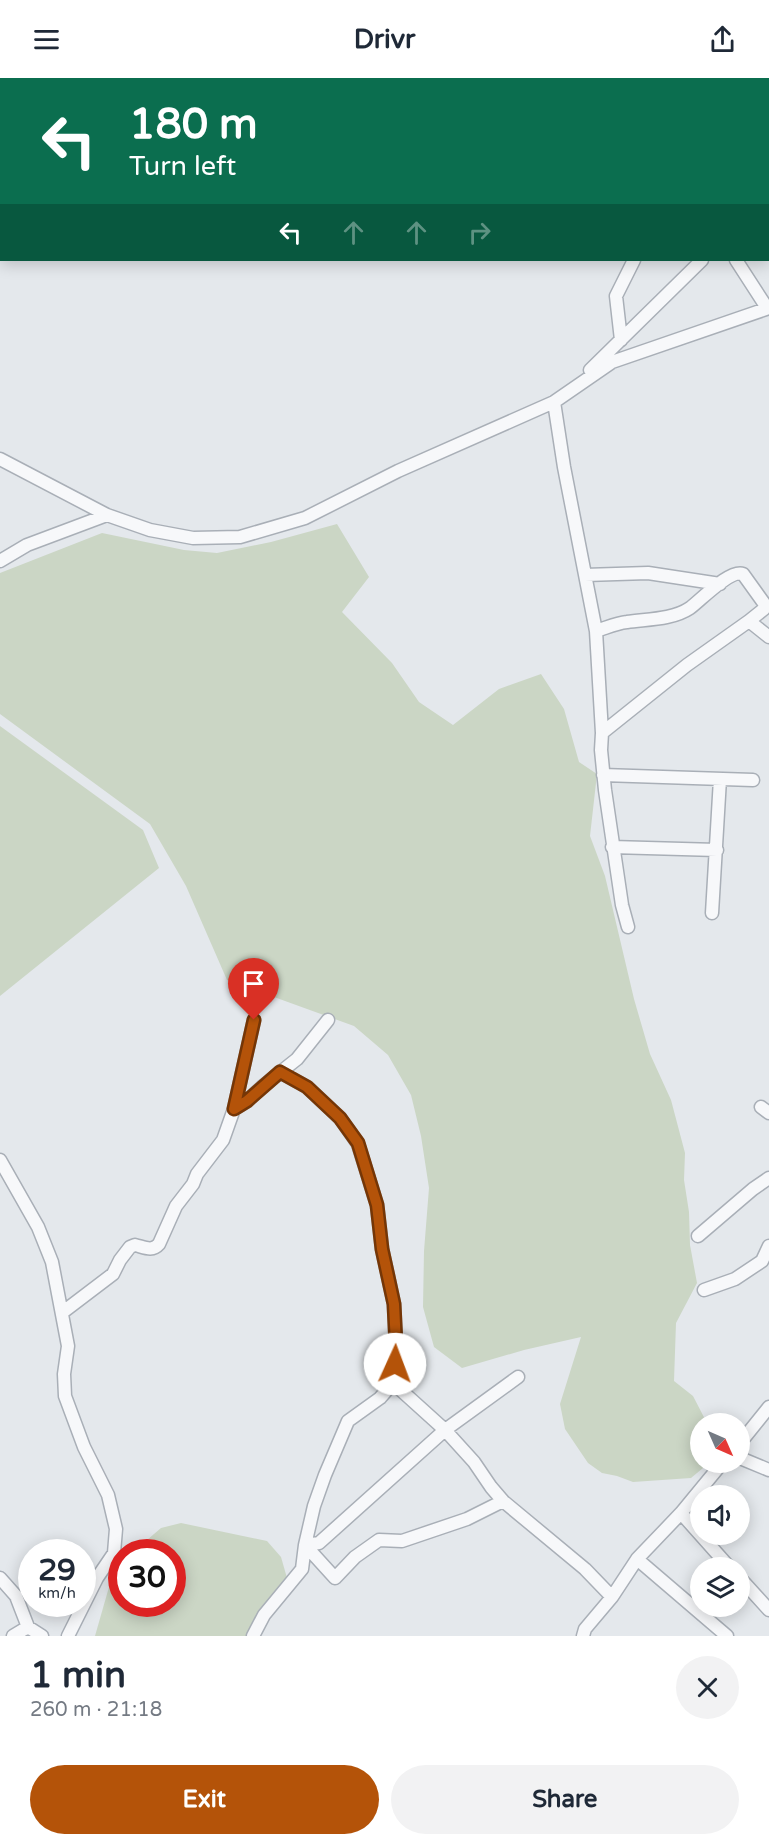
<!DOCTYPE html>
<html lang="en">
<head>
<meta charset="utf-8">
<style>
	:root { --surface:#fff; --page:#f2f2f3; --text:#1f2937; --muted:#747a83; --accent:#b45309 }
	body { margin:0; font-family:"Varela Round",sans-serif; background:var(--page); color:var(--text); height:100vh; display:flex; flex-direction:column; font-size:22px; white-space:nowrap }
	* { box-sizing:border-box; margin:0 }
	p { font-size:20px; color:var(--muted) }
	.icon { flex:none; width:33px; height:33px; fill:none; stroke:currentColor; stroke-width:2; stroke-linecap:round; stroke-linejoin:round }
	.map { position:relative; height:1558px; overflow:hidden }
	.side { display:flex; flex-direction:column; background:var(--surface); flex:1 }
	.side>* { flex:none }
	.top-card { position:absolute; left:0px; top:0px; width:770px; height:183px; box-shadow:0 3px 15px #0003; background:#0b6e4f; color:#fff; overflow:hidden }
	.needle { width:39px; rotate:135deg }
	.tools { position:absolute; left:690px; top:1335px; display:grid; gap:12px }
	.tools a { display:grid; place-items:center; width:60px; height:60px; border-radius:50%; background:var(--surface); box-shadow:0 3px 15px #0003; font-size:30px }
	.speed { position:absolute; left:18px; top:1461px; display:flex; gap:12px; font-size:30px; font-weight:700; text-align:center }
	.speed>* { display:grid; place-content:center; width:78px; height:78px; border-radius:50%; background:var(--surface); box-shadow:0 3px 15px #0003; line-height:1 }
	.speed small { font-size:15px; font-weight:400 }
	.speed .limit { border:9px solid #d22; background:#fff; color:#111 }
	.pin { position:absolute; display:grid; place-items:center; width:51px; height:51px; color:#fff; margin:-62px -26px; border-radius:50% 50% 50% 0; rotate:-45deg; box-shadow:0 0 6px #0007 }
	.pin .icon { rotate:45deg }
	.me { position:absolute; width:66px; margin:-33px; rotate:2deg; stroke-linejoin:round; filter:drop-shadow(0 0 4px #0008) }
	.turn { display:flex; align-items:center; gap:21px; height:126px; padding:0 30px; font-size:27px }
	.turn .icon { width:78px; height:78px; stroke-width:2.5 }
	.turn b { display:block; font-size:42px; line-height:51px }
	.lanes { display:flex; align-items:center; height:57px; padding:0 30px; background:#0003; justify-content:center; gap:30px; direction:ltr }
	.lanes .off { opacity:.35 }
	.round { display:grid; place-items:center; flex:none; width:63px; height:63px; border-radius:32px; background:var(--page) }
	.head { display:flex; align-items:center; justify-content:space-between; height:102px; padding:0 30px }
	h1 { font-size:36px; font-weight:700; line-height:45px }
	.action { display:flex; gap:12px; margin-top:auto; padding:12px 30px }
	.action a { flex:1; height:69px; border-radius:36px; background:var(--accent); color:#fff; font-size:24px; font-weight:700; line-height:69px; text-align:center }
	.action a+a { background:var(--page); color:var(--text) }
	header { display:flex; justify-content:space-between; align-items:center; height:78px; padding:0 30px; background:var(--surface); font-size:27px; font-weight:700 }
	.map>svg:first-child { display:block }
</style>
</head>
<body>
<header><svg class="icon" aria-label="menu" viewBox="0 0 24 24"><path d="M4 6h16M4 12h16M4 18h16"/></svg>Drivr<svg class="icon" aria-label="share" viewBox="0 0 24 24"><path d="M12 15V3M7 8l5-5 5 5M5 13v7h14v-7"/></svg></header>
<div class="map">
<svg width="769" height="1558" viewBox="0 0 769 1558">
	<rect width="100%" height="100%" fill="#e4e8ec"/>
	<path fill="#cbd6c5" d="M 337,446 L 369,499 L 342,534 L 392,585 L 419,624 L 453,647 L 499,611 L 541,596 L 564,631 L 579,684 L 597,696 L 590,758 L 605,798 L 634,921 L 650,976 L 671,1022 L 685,1075 L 684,1102 L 689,1134 L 690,1167 L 697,1205 L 676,1245 L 674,1303 L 693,1318 L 707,1345 L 700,1346 L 700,1384 L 709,1385 L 691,1400 L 633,1404 L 617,1398 L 602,1395 L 588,1385 L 565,1351 L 560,1326 L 581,1259 L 524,1272 L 462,1290 L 434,1269 L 423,1229 L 424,1173 L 429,1110 L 421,1058 L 411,1017 L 388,977 L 354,948 L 227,902 L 186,808 L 150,746 L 0,636 L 0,495 L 102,455 L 184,472 L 217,475 L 271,464 Z
		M 0,648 L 143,752 L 159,790 L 0,918 Z
		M 181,1445 L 267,1463 L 281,1479 L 287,1500 L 252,1558 L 95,1558 L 113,1495 L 121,1486 L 122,1526 L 172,1526 L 172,1474 L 133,1474 L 161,1450 Z"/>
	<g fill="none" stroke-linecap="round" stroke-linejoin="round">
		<g stroke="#a9afb7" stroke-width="15">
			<path id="minor" d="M 768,81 L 769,79
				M 736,182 L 767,230
				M 621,262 L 616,218 L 634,182
				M 590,292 L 702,182
				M 554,324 L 564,389 L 596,553 L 602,655 L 601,672 L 605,712 L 622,827 L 628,849
				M 0,381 L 107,437 L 150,452 L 193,460 L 240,459 L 305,440 L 398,393 L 554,324 L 612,284 L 769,230
				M 0,483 L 27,467 L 107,437
				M 585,497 L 648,495 L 720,506
				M 596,553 C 606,550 616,545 627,544 C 647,541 672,542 690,530 C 701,522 730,491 743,496 L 766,528 L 764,531 L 749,543
				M 602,655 L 687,587 L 749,543 L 769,559
				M 603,697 L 753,702
				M 612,769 L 717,772
				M 712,835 L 720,701
				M 280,994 L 307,1009 L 340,1040 L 358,1066 L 377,1127 L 382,1171 L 394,1226 L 396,1267 L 393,1305 L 380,1320 L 348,1343 L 325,1397 L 314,1428 L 305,1467 L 335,1500 L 355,1479 L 379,1462 L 402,1463 L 467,1441 L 503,1423
				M 761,1029 L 769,1035
				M 234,1031 L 254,942
				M 0,1082 L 38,1149 L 52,1184 L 68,1268 L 64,1296 L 65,1318 L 84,1369 L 108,1417 L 116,1451 L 114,1475 L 97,1500 L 68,1558
				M 698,1158 L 753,1111 L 769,1100
				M 704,1212 L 735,1201 L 762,1183 L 769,1168
				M 63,1234 L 113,1196 L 120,1182 L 130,1169 L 135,1167 C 144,1169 152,1174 159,1166 L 176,1128 L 193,1106 L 197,1096 L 223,1062 L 234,1031 L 247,1023 L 263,1008 L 297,981 L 328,942
				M 393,1305 L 445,1352 L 474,1384 L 491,1409 L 503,1423 L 585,1491 L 612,1519
				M 740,1365 L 769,1329
				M 740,1380 L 769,1392
				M 681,1435 L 730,1490
				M 637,1481 L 727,1558
				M 0,1500 L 16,1518 L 28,1549 L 42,1558
				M 740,1500 L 769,1532
				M 13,1558 L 28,1549
				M 253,1558 L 264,1537 L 302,1491 L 305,1467 L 319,1465 L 445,1352 L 518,1299
				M 583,1558 L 585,1551 L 612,1519 L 637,1481 L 681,1435 L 723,1384"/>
		</g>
		<use href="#minor" stroke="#f7f8fa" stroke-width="12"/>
	</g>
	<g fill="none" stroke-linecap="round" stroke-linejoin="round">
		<g stroke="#753606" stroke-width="15">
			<path id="route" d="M 254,942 L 234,1031 L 247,1023 L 280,994 L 307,1009 L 340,1040 L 358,1065 L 377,1127 L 382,1171 L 394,1226 L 396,1267 L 395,1286"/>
		</g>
		<use href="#route" stroke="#b45309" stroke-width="10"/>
	</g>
</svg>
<div class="tools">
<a><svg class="needle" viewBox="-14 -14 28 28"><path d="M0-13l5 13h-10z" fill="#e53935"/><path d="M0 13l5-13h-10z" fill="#747a83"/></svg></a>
<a><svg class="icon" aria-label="sound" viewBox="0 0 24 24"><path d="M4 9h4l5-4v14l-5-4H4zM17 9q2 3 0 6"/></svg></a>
<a><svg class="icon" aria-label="layers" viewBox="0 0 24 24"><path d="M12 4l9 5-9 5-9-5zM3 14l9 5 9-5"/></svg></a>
</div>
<div class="speed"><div>29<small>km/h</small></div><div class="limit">30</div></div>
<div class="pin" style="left:254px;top:942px;background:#d93025"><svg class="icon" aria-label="arrive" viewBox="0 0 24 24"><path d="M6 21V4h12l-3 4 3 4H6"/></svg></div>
<svg class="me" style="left:395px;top:1286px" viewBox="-20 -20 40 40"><circle r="19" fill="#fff"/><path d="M0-13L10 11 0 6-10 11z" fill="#b45309"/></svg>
<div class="top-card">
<div class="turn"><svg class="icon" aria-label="left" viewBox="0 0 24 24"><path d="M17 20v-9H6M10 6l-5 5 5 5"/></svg><div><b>180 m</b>Turn left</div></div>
<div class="lanes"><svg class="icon" aria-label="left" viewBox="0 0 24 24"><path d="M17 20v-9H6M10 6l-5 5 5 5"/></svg><svg class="icon off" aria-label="ahead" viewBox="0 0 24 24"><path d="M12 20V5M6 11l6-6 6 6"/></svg><svg class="icon off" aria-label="ahead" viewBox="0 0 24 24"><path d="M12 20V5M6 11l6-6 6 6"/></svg><svg class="icon off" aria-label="right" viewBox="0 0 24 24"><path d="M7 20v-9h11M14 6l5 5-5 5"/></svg></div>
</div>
</div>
<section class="side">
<div class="head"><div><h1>1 min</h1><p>260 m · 21:18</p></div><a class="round"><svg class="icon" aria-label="close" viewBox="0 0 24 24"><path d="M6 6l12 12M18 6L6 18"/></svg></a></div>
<div class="action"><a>Exit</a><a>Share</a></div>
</section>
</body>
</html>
